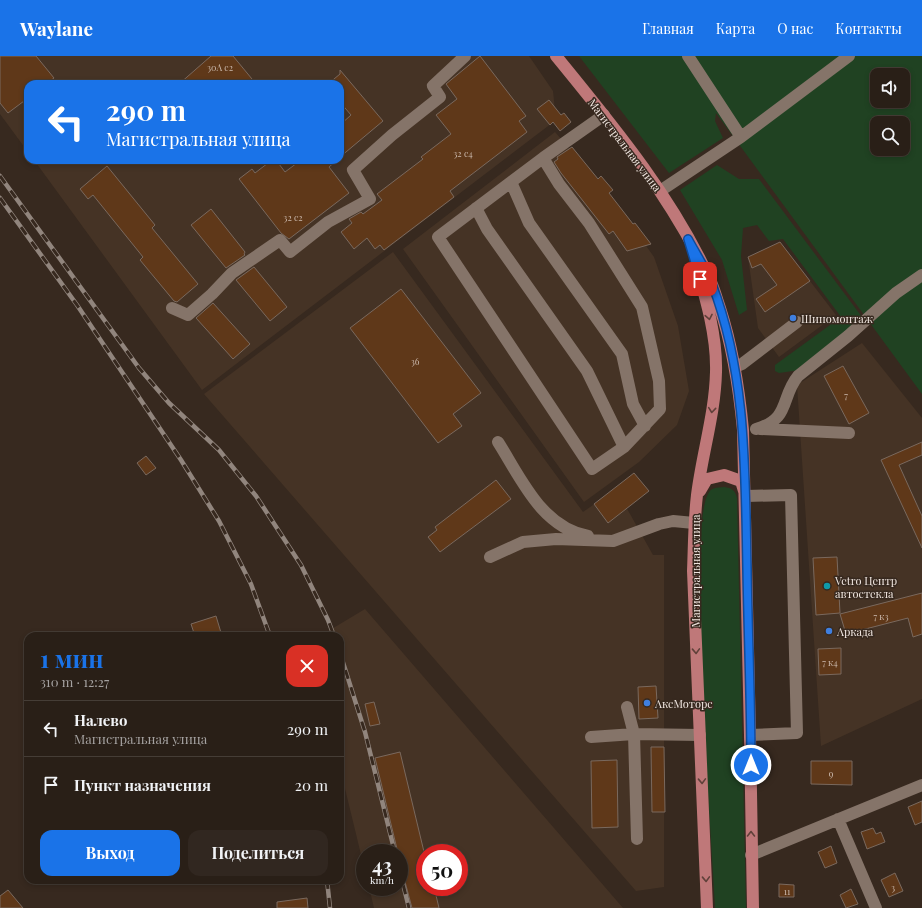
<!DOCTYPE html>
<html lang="ru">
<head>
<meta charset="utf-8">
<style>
	:root { --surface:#291f17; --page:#312720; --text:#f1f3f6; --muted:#a5a2a1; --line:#453d36; --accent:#1a73e8 }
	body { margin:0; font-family:"Playfair Display",serif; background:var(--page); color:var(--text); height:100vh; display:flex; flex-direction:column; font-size:15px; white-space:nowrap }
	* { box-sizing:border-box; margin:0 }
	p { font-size:13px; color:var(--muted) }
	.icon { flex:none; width:22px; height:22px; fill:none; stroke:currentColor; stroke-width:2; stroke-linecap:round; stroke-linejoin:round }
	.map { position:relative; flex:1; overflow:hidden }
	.side { position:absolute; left:24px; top:576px; width:320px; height:252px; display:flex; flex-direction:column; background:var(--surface); border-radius:12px; box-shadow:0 2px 6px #0003,0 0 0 1px var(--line) }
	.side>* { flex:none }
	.hud { position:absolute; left:24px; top:24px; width:320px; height:84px; border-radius:12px; box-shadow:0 2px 6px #0003,0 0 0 1px var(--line); background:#1a73e8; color:#fff; overflow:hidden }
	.tools { position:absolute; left:870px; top:12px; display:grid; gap:8px }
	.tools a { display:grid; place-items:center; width:40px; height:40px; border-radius:8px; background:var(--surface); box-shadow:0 2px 6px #0003,0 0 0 1px var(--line); font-size:20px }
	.speed { position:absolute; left:356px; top:788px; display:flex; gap:8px; font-size:20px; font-weight:700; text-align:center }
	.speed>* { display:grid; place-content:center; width:52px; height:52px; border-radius:50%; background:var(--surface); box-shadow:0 2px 6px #0003,0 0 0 1px var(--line); line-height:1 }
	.speed small { font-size:10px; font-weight:400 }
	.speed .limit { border:6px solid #d22; background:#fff; color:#111 }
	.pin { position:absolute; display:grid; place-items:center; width:34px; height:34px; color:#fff; margin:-17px; border-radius:8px; box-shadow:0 2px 6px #0006 }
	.me { position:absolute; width:44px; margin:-22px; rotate:0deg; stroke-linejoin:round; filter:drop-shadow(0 0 3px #0008) }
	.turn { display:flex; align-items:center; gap:14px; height:84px; padding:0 16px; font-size:18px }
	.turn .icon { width:52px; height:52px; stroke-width:2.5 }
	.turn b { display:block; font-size:28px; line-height:34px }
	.round { display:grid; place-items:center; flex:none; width:42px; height:42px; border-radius:12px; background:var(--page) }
	.summary { display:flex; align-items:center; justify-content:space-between; height:68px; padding:0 16px }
	h1 { font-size:24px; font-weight:700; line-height:30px; color:var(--accent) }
	.primary-button { display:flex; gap:8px; margin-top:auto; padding:8px 16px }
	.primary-button a { flex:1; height:46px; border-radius:12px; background:var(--accent); color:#fff; font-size:16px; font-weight:700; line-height:46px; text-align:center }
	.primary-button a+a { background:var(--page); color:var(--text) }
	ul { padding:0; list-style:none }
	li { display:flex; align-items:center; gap:12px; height:56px; padding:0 16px; border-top:1px solid var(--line) }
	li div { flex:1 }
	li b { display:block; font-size:15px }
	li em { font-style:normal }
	header { display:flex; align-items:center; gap:24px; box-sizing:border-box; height:56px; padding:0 20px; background:var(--accent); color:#fff }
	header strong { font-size:19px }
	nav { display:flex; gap:22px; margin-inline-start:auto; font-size:14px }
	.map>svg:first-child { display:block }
</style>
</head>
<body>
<header>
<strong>Waylane</strong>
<nav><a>Главная</a><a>Карта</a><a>О нас</a><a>Контакты</a></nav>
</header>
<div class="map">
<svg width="922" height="852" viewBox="0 0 922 852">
	<rect width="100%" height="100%" fill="#37291f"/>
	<path fill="#453325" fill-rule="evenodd" d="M 0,0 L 529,0 L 553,35 L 556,64 L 202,334 L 34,104 L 340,104 L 340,28 L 28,28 L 28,96 L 0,58 Z
		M 555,76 L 613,143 L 654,201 L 678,270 L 689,335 L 677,369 L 639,406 L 584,446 L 403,193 Z
		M 780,186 L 836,259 L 779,301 L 758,272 L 748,201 Z
		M 393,196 L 583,456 L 616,433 L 653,499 L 664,499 L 664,831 L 636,835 L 204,338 Z
		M 862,287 L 922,362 L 922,643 L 821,690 L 797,329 Z
		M 365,553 L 623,852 L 374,852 L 369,831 L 399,831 L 399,797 L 365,797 L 365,815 L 340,712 L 340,580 L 320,580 ZM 425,797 L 459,797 L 459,831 L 425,831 Z"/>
	<path fill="#204222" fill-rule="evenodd" d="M 579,0 L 922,0 L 922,338 L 716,57 L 715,65 L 723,82 L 669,117 ZM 877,19 L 903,19 L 903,45 L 877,45 ZM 877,67 L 903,67 L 903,93 L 877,93 Z
		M 717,109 L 739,123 L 759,123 L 862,261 L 800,314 L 779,317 L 775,315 L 775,309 L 841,261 L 783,183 L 769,185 L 757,169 L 743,172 L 741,200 L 747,254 L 739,259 L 722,204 L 680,134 Z
		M 724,431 C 732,432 735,434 737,442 L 746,852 L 715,852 C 709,741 699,630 700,519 C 700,501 700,453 708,438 C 711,431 717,432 724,431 Z"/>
	<path fill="#5f3819" stroke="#7a695e" d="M 0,0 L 36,0 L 54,22 L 46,28 L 28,28 L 28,42 L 8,57 L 0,47 Z
		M 211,0 L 233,0 L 252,23 L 246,28 L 179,28 Z
		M 480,0 L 526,60 L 519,65 L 527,76 L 450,135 L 454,141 L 384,194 L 380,189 L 375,193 L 367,182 L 354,193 L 341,176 L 352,167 L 349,163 L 361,156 L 363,158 L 382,144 L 377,138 L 423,103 L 421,101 L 451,78 L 436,59 L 457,43 L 446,28 Z
		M 340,14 L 383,65 L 340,101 L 340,69 L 351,59 L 340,46 L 340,28 L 328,28 L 340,18 Z
		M 549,44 L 561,59 L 564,57 L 571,66 L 560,75 L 553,66 L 550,69 L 537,53 Z
		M 572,91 L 598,123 L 601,120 L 613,134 L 609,137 L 633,168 L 635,167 L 651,188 L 627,195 L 613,175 L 609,178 L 561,117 L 554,106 L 558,103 L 557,101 Z
		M 272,104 L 276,104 L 285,116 L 301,104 L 337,104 L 329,111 L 349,137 L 289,183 L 281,177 L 239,123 L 252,113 L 255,117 Z
		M 107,110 L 155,169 L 152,172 L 198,228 L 177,246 L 174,245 L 140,204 L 143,201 L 93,139 L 88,143 L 80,133 Z
		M 211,153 L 245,196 L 244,198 L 245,199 L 226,212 L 191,169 Z
		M 780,186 L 810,225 L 765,256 L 756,243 L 777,229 L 761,208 L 752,212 L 748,201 Z
		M 254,211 L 287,251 L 270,265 L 236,224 Z
		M 401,233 L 481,337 L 453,358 L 462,370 L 438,387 L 350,272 Z
		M 213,247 L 250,288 L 233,303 L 196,262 Z
		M 843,310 L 869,357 L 849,368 L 824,320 Z
		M 922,386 L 922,399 L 899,409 L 922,460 L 922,492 L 881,404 Z
		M 146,400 L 156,412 L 146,419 L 137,407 Z
		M 634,417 L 649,435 L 608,467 L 594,448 Z
		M 496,424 L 511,443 L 440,496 L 428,481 L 437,474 L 435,471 Z
		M 837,501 L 840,557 L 816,559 L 813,502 Z
		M 922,537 L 922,578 L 913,581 L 908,562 L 846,578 L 840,558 Z
		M 216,560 L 222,580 L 195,580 L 191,568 Z
		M 841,592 L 841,618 L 819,619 L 818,593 Z
		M 656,630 L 658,662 L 639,663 L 638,631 Z
		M 374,646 L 380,668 L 370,670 L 365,648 Z
		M 651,691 L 664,691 L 665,756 L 652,756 Z
		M 400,696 L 425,800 L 425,831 L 434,831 L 439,852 L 412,852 L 404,822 L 375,702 Z
		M 617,704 L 618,771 L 592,772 L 591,705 Z
		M 811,705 L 852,705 L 852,729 L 811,728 Z
		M 922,745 L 922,766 L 915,769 L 908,751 Z
		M 873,772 L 876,778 L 881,776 L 885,786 L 867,793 L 861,776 Z
		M 831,790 L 837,807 L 825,812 L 818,796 Z
		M 895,817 L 903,835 L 889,841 L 881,824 Z
		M 779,828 L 794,829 L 794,841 L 779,841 Z
		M 851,833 L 858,848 L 846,852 L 840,839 Z
		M 8,834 L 23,852 L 0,852 L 0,840 Z
		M 307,842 L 308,852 L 277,852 L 277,846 Z"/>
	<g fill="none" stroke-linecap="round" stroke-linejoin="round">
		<path stroke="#857469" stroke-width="12" d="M 688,0 L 741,81
			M 543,102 L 559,128 L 589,167 L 642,251 L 659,325 L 660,353 L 624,391 L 592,413 L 438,181 L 543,102 L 604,59
			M 511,126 L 529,167 L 622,298 L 633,348 L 645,370
			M 660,135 L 741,81 L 849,0
			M 476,152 L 487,173 L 587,315 L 624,391
			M 172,252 L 188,259 L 212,238 L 232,217 L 280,184 L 290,196 L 328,166 L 370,143 L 353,114 L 392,79 L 440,41 L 433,30 L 465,0
			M 735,311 L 742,308 L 797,266
			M 756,373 C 791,363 780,342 798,320 L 848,280 L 896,237 L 922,219
			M 760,373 L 849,377
			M 498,386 C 521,422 541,471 588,480
			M 746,440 L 791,439 L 797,677 L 750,679
			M 490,501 L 523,486 L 556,483 L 613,485 L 659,468 L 673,465 L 694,467
			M 591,681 L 634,678 L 627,651
			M 838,763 L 876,852
			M 637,783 L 634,678 L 700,679
			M 751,799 L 922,729"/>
		<path stroke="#bf7879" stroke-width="12" d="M 556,0 C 614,71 673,142 711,226 C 715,235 717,244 720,252 C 733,292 739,332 743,374 L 750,679 L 753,852
			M 696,209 C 706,243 717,280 716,316 C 715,358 702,398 697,439 C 694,464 694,490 693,515 L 707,852
			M 700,435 L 707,423 L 724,419 L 741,425 L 744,435"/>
		<g stroke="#91857d" stroke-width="4.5">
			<path id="rail" d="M 0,120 L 139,312 L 169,347 L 219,394 L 256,440 L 301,509 L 328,564 L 334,580
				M 0,142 L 77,249 L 181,404 L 219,465 L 251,528 L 270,580
				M 340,597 L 365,676 L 395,797
				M 399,812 L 409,852
				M 327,824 L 330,852"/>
		</g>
		<use href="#rail" stroke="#37291f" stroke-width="3" stroke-dasharray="9" stroke-linecap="butt"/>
	</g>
	<defs><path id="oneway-chevron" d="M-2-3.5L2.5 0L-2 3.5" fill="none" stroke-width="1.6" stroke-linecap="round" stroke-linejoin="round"/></defs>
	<g stroke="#60413a">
		<use href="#oneway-chevron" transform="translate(709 261) rotate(79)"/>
		<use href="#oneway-chevron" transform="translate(712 354) rotate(96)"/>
		<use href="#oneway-chevron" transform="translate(696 595) rotate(88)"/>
		<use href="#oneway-chevron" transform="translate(702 725) rotate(88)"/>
		<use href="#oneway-chevron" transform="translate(751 778) rotate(-90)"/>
		<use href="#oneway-chevron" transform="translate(706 823) rotate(88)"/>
	</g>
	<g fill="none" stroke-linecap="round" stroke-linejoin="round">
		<g stroke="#114b97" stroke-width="10">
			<path id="route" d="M 700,223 L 688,183 C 696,198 706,213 712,228 C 747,319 745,416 747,512 C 748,578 751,643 751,709"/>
		</g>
		<use href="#route" stroke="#1a73e8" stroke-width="7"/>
	</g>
	<g fill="#3f7fe0" stroke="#37291f" stroke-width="1.5">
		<circle cx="793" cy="262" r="4"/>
		<circle cx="829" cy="575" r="4"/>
		<circle cx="647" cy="647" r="4"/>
	</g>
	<circle fill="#0f9aa8" stroke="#37291f" stroke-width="1.5" cx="827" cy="530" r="4"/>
	<g text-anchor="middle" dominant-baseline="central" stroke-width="3" stroke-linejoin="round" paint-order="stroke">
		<g font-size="9" fill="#ccbaae">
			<text x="220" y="11">30А с2</text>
			<text x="463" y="97">32 с4</text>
			<text x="293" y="161">32 с2</text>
			<text x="415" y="305">36</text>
			<text x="846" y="339">7</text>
			<text x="881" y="560">7 к3</text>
			<text x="830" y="606">7 к4</text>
			<text x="831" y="717">9</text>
			<text x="893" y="831">3</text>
			<text x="787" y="835">11</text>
		</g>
		<g font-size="11" fill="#f0e6e0" stroke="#37291f">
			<text transform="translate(625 89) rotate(53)">Магистральная улица</text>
			<text transform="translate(695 515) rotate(-90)">Магистральная улица</text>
		</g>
		<g font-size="11" fill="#f0e6e0" stroke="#37291f" text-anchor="start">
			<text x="801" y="262">Шиномонтаж</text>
			<text x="835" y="524">Vetro Центр<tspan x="835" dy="13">автостекла</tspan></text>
			<text x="837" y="575">Аркада</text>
			<text x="655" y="647">АксМоторс</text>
		</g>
	</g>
</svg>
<div class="tools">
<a><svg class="icon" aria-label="sound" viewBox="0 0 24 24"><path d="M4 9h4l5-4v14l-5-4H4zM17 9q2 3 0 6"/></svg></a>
<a><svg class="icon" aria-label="search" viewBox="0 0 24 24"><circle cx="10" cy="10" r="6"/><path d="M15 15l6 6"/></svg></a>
</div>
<div class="speed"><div>43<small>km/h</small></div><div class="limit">50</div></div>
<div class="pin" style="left:700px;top:223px;background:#d93025"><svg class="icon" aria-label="arrive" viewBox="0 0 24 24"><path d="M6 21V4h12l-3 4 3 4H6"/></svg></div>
<svg class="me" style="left:751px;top:709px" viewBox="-20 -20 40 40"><circle r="17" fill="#1a73e8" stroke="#fff" stroke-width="3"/><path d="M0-11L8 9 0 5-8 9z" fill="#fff"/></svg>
<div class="hud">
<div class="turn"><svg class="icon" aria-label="left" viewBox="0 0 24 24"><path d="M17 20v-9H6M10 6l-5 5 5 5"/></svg><div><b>290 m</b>Магистральная улица</div></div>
</div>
<section class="side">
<div class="summary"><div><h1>1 мин</h1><p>310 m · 12:27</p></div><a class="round" style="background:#d93025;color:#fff"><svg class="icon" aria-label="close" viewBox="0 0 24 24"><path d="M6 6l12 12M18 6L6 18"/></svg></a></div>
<ul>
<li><svg class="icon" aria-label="left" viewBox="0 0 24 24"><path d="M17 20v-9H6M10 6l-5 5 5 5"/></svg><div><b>Налево</b><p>Магистральная улица</p></div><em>290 m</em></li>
<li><svg class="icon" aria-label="arrive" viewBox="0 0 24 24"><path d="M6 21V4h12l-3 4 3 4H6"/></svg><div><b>Пункт назначения</b></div><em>20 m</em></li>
</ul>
<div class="primary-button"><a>Выход</a><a>Поделиться</a></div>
</section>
</div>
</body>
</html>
